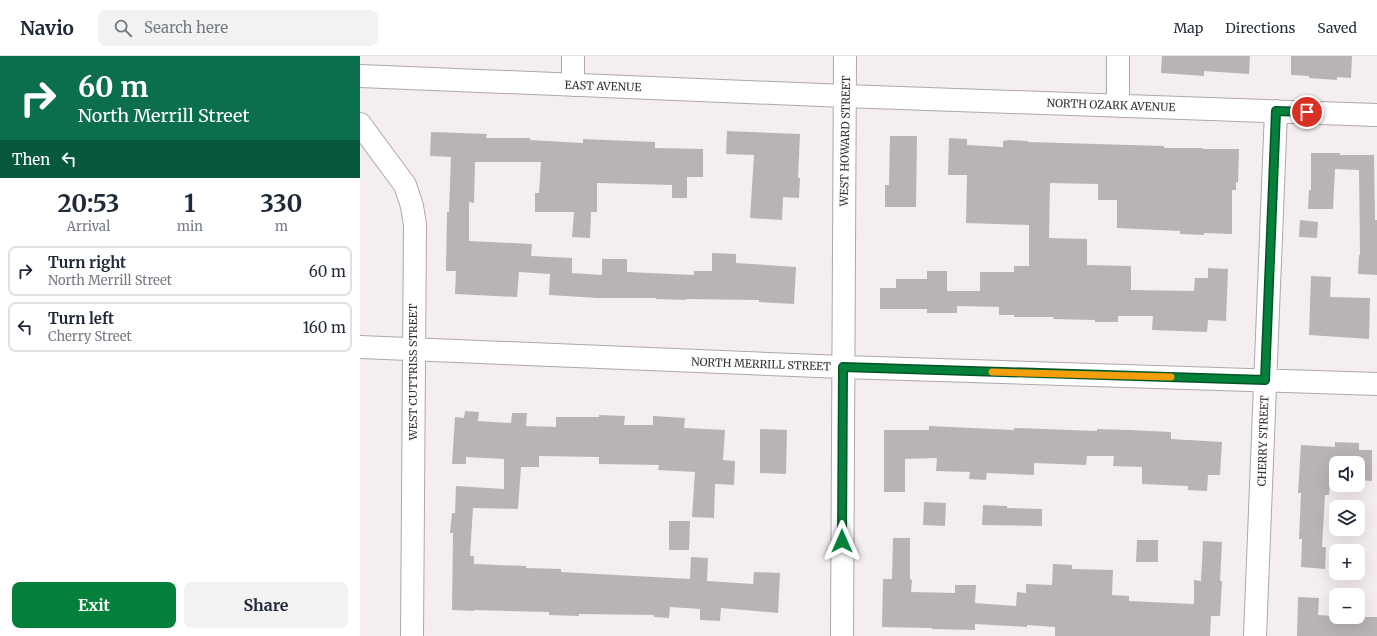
<!DOCTYPE html>
<html lang="en">
<head>
<meta charset="utf-8">
<style>
	:root { --surface:#fff; --page:#f2f2f3; --text:#1f2937; --muted:#747a83; --line:#e0e1e3; --accent:#03813b }
	body { margin:0; font-family:Merriweather,serif; background:var(--page); color:var(--text); height:100vh; display:flex; flex-direction:column; font-size:15px; white-space:nowrap }
	* { box-sizing:border-box; margin:0 }
	p { font-size:13px; color:var(--muted) }
	.icon { flex:none; width:22px; height:22px; fill:none; stroke:currentColor; stroke-width:2; stroke-linecap:round; stroke-linejoin:round }
	.map { position:relative; flex:1; overflow:hidden }
	.details { display:flex; flex-direction:column; background:var(--surface); width:360px }
	.details>* { flex:none }
	.banner { background:#0b6e4f; color:#fff; overflow:hidden }
	.tools { position:absolute; left:969px; top:400px; display:grid; gap:8px }
	.tools a { display:grid; place-items:center; width:36px; height:36px; border-radius:8px; background:var(--surface); box-shadow:0 4px 16px #0002; font-size:20px }
	.pin { position:absolute; display:grid; place-items:center; width:34px; height:34px; color:#fff; margin:-17px; border:2px solid #fff; border-radius:50%; box-shadow:0 1px 4px #0007 }
	.me { position:absolute; width:44px; margin:-22px; rotate:0deg; stroke-linejoin:round; filter:drop-shadow(0 0 3px #0008) }
	.turn { display:flex; align-items:center; gap:14px; height:84px; padding:0 12px; font-size:18px }
	.turn .icon { width:52px; height:52px; stroke-width:2.5 }
	.turn b { display:block; font-size:28px; line-height:34px }
	.then { display:flex; align-items:center; height:38px; padding:0 12px; background:#0003; gap:8px; font-size:15px }
	.eta { display:flex; justify-content:space-evenly; align-items:center; height:68px; text-align:center }
	.eta b { font-size:24px; font-weight:700; line-height:28px }
	.button { display:flex; gap:8px; margin-top:auto; padding:8px 12px }
	.button a { flex:1; height:46px; border-radius:8px; background:var(--accent); color:#fff; font-size:16px; font-weight:700; line-height:46px; text-align:center }
	.button a+a { background:var(--page); color:var(--text) }
	ul { padding:0; list-style:none }
	li { display:flex; align-items:center; gap:12px; height:50px; margin:0 8px 6px; padding:0 4px; border:2px solid var(--line); border-radius:8px }
	li div { flex:1 }
	li b { display:block; font-size:15px }
	li em { font-style:normal }
	header { display:flex; align-items:center; gap:24px; box-sizing:border-box; height:56px; padding:0 20px; background:var(--surface); border-bottom:1px solid var(--line) }
	header strong { font-size:19px }
	nav { display:flex; gap:22px; margin-inline-start:auto; font-size:14px }
	.search { width:280px; height:36px; background:var(--page); display:flex; align-items:center; gap:10px; box-sizing:border-box; padding:0 14px; border-radius:8px; color:var(--muted); font-size:15px }
	main { display:flex; flex:1; min-height:0 }
	.map>svg:first-child { display:block }
</style>
</head>
<body>
<header>
<strong>Navio</strong>
<div class="search"><svg class="icon" aria-label="search" viewBox="0 0 24 24"><circle cx="10" cy="10" r="6"/><path d="M15 15l6 6"/></svg>Search here</div>
<nav><a>Map</a><a>Directions</a><a>Saved</a></nav>
</header>
<main>
<section class="details">
<div class="banner">
<div class="turn"><svg class="icon" aria-label="right" viewBox="0 0 24 24"><path d="M7 20v-9h11M14 6l5 5-5 5"/></svg><div><b>60 m</b>North Merrill Street</div></div>
<div class="then">Then<svg class="icon" aria-label="left" viewBox="0 0 24 24"><path d="M17 20v-9H6M10 6l-5 5 5 5"/></svg></div>
</div>
<div class="eta">
<div><b>20:53</b><p>Arrival</p></div>
<div><b>1</b><p>min</p></div>
<div><b>330</b><p>m</p></div>
</div>
<ul>
<li><svg class="icon" aria-label="right" viewBox="0 0 24 24"><path d="M7 20v-9h11M14 6l5 5-5 5"/></svg><div><b>Turn right</b><p>North Merrill Street</p></div><em>60 m</em></li>
<li><svg class="icon" aria-label="left" viewBox="0 0 24 24"><path d="M17 20v-9H6M10 6l-5 5 5 5"/></svg><div><b>Turn left</b><p>Cherry Street</p></div><em>160 m</em></li>
</ul>
<div class="button"><a>Exit</a><a>Share</a></div>
</section>
<div class="map">
<svg width="1017" height="580" viewBox="0 0 1017 580">
	<rect width="100%" height="100%" fill="#f5eeef"/>
	<path fill="#bab3b5" d="M 802,0 L 890,0 L 889,18 L 844,15 L 844,20 L 801,17 Z
		M 931,0 L 992,0 L 991,22 L 977,21 L 977,24 L 949,22 L 949,20 L 931,19 Z
		M 367,75 L 440,78 L 438,122 L 440,122 L 439,142 L 423,141 L 422,164 L 390,162 L 394,99 L 366,98 Z
		M 71,76 L 127,78 L 126,82 L 170,82 L 170,84 L 223,87 L 223,83 L 295,86 L 295,92 L 343,93 L 343,121 L 327,121 L 327,142 L 312,142 L 312,129 L 237,127 L 237,156 L 231,156 L 230,182 L 212,181 L 214,156 L 175,156 L 175,137 L 179,137 L 181,106 L 115,106 L 114,147 L 109,146 L 109,185 L 172,188 L 171,200 L 212,202 L 212,217 L 242,219 L 242,203 L 267,203 L 267,216 L 334,219 L 334,215 L 352,215 L 352,197 L 376,198 L 376,207 L 436,211 L 434,248 L 399,246 L 399,244 L 326,243 L 326,244 L 296,243 L 296,242 L 238,242 L 189,239 L 190,218 L 159,216 L 157,241 L 95,238 L 96,215 L 86,215 L 87,156 L 89,156 L 91,101 L 70,100 Z
		M 530,80 L 557,80 L 556,151 L 525,151 L 525,129 L 529,129 Z
		M 589,82 L 607,83 L 607,89 L 643,91 L 643,85 L 649,84 L 668,85 L 668,86 L 804,90 L 804,92 L 842,92 L 842,93 L 879,93 L 878,127 L 876,126 L 876,134 L 872,134 L 872,178 L 844,177 L 844,179 L 820,178 L 820,175 L 757,172 L 757,144 L 738,144 L 738,128 L 690,127 L 689,182 L 727,183 L 727,209 L 771,210 L 771,234 L 834,235 L 835,222 L 848,222 L 848,212 L 868,213 L 866,265 L 848,264 L 847,276 L 792,274 L 793,260 L 758,260 L 758,266 L 735,266 L 735,264 L 693,263 L 694,261 L 654,261 L 654,259 L 639,259 L 639,251 L 597,250 L 597,257 L 567,257 L 567,253 L 520,253 L 520,232 L 536,232 L 536,223 L 567,223 L 567,215 L 587,215 L 587,235 L 620,235 L 620,216 L 654,216 L 654,210 L 669,210 L 669,169 L 606,167 L 607,119 L 588,119 Z
		M 951,97 L 980,97 L 980,99 L 1014,99 L 1015,164 L 1017,164 L 1017,219 L 998,218 L 999,199 L 1000,199 L 999,114 L 975,113 L 973,153 L 948,153 L 949,134 L 951,134 Z
		M 940,164 L 958,166 L 957,182 L 939,181 Z
		M 951,220 L 971,221 L 970,241 L 1010,242 L 1009,283 L 949,279 Z
		M 105,355 L 119,356 L 118,365 L 151,367 L 152,357 L 167,357 L 166,370 L 196,371 L 196,361 L 239,361 L 239,359 L 265,360 L 264,369 L 293,369 L 293,360 L 325,362 L 324,372 L 365,374 L 363,404 L 375,405 L 374,429 L 355,428 L 354,462 L 332,461 L 335,416 L 298,414 L 299,409 L 239,408 L 239,401 L 179,400 L 179,411 L 161,411 L 158,453 L 113,452 L 110,500 L 114,500 L 114,508 L 166,510 L 166,512 L 201,513 L 201,516 L 330,523 L 331,501 L 348,502 L 347,525 L 393,528 L 394,516 L 420,517 L 418,557 L 361,552 L 360,565 L 340,564 L 340,553 L 310,551 L 309,562 L 294,561 L 294,559 L 219,558 L 219,560 L 189,559 L 189,556 L 114,554 L 114,555 L 92,554 L 93,477 L 90,477 L 92,457 L 95,457 L 96,430 L 144,433 L 144,403 L 106,401 L 106,408 L 92,408 L 95,361 L 104,362 Z
		M 569,370 L 654,374 L 654,372 L 737,375 L 737,373 L 769,374 L 811,376 L 811,383 L 862,386 L 860,419 L 848,419 L 847,435 L 828,434 L 828,430 L 782,428 L 782,411 L 753,410 L 754,400 L 727,400 L 726,409 L 674,407 L 674,419 L 627,417 L 626,424 L 609,423 L 610,416 L 576,415 L 577,402 L 545,403 L 545,436 L 524,436 L 524,374 L 569,374 Z
		M 400,373 L 427,374 L 426,418 L 400,417 Z
		M 975,386 L 999,387 L 999,394 L 1012,394 L 1012,425 L 998,424 L 998,407 L 976,407 L 976,424 L 970,424 L 969,439 L 965,439 L 962,491 L 966,491 L 965,513 L 941,511 L 942,483 L 939,483 L 941,437 L 938,437 L 941,389 L 975,391 Z
		M 564,446 L 586,447 L 585,470 L 563,469 Z
		M 623,449 L 647,450 L 647,452 L 682,453 L 682,470 L 622,469 Z
		M 309,465 L 330,465 L 329,494 L 309,494 Z
		M 533,482 L 550,482 L 550,523 L 552,524 L 551,536 L 595,537 L 595,529 L 616,529 L 615,547 L 656,550 L 657,536 L 666,537 L 666,528 L 692,529 L 693,508 L 712,509 L 712,513 L 753,514 L 752,539 L 769,540 L 769,545 L 834,548 L 834,524 L 841,525 L 843,485 L 862,486 L 860,525 L 862,525 L 860,560 L 851,560 L 850,580 L 695,580 L 695,571 L 667,569 L 667,571 L 615,568 L 615,574 L 572,573 L 572,572 L 522,571 L 523,523 L 532,523 Z
		M 777,484 L 798,484 L 798,506 L 776,506 Z
		M 938,541 L 959,542 L 958,559 L 976,560 L 976,561 L 1017,561 L 1017,580 L 937,580 Z"/>
	<g fill="none" stroke-linecap="round" stroke-linejoin="round">
		<g stroke="#aea7a9" stroke-width="24">
			<path id="street" d="M 0,20 L 485,40 L 1017,59
				M 213,29 L 213,0
				M 758,50 L 758,0
				M 0,68 L 45,129 L 52,150 L 55,169 L 52,580
				M 0,291 L 483,311 L 1017,328
				M 482,580 L 485,0
				M 895,580 L 916,55"/>
		</g>
		<use href="#street" stroke="#fff" stroke-width="22"/>
	</g>
	<g fill="none" stroke-linecap="round" stroke-linejoin="round">
		<g stroke="#025426" stroke-width="10">
			<path id="route" d="M 482,485 L 483,311 L 905,324 L 916,55 L 947,56"/>
		</g>
		<use href="#route" stroke="#03813b" stroke-width="7"/>
		<path stroke="#f59e0b" stroke-width="7" d="M 632,316 L 811,321"/>
	</g>
	<g text-anchor="middle" dominant-baseline="central" stroke-width="4" stroke-linejoin="round" paint-order="stroke">
		<g font-size="11" fill="#353233" stroke="#fefdfd">
			<text transform="translate(243 30) rotate(2)">EAST AVENUE</text>
			<text transform="translate(751 49) rotate(2)">NORTH OZARK AVENUE</text>
			<text transform="translate(485 85) rotate(-89)">WEST HOWARD STREET</text>
			<text transform="translate(401 308) rotate(2)">NORTH MERRILL STREET</text>
			<text transform="translate(53 316) rotate(-90)">WEST CUTTRISS STREET</text>
			<text transform="translate(903 385) rotate(-88)">CHERRY STREET</text>
		</g>
	</g>
</svg>
<div class="tools">
<a><svg class="icon" aria-label="sound" viewBox="0 0 24 24"><path d="M4 9h4l5-4v14l-5-4H4zM17 9q2 3 0 6"/></svg></a>
<a><svg class="icon" aria-label="layers" viewBox="0 0 24 24"><path d="M12 4l9 5-9 5-9-5zM3 14l9 5 9-5"/></svg></a>
<a>+</a>
<a>−</a>
</div>
<div class="pin" style="left:947px;top:56px;background:#d93025"><svg class="icon" aria-label="arrive" viewBox="0 0 24 24"><path d="M6 21V4h12l-3 4 3 4H6"/></svg></div>
<svg class="me" style="left:482px;top:485px" viewBox="-20 -20 40 40"><path d="M0-17L14 15 0 8-14 15z" fill="#03813b" stroke="#fff" stroke-width="4"/></svg>
</div>
</main>
</body>
</html>
